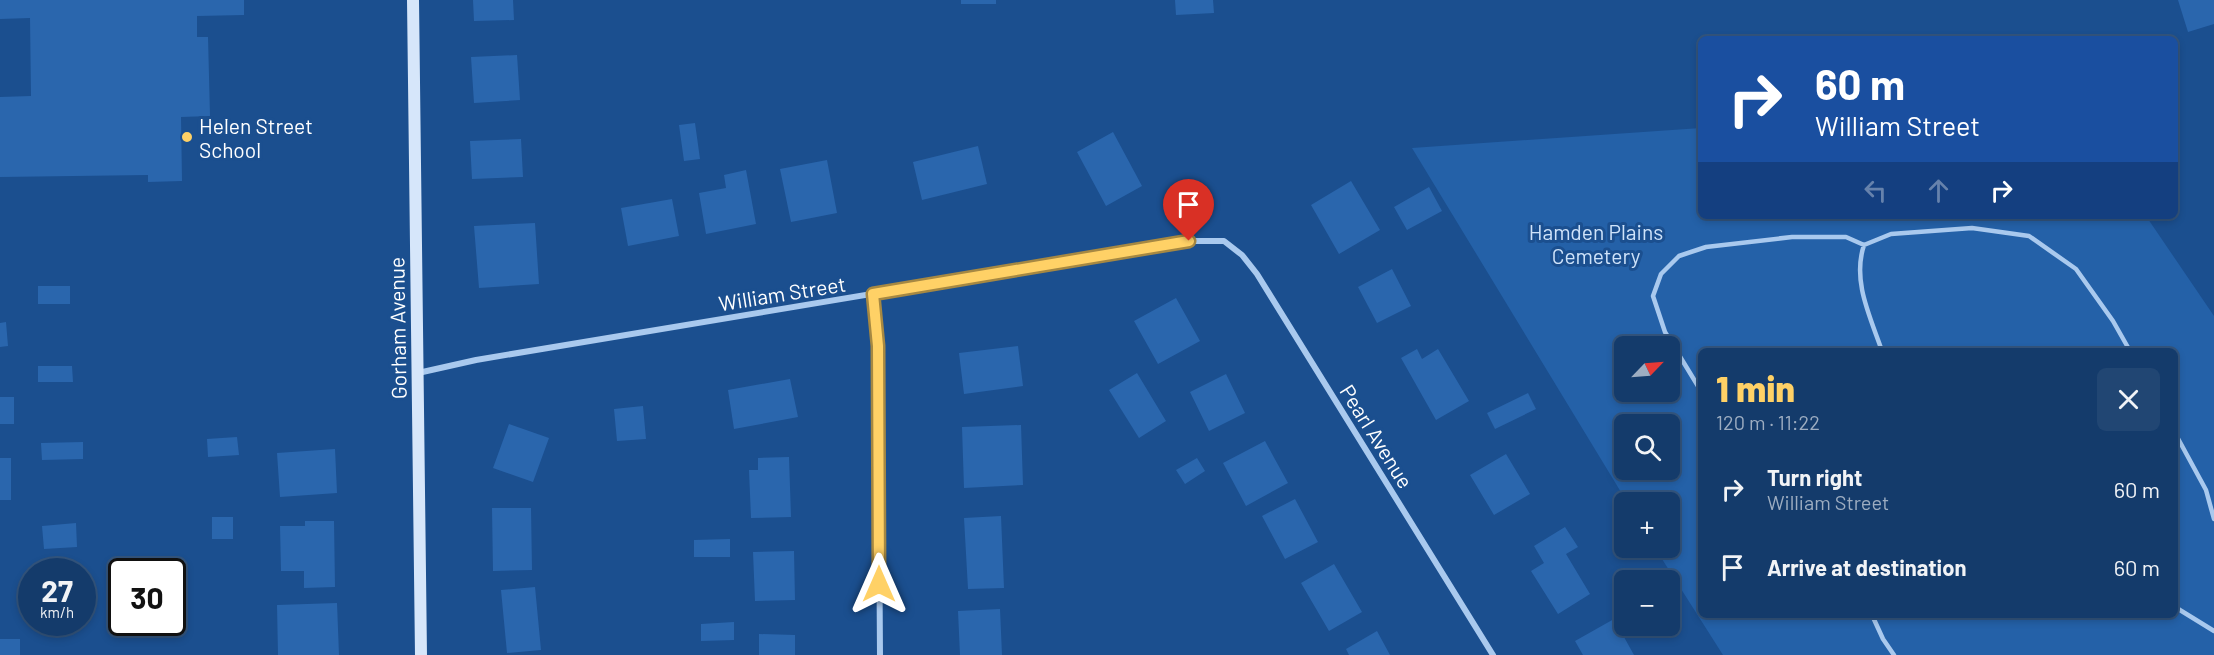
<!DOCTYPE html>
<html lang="en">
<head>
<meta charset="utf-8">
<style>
	:root { --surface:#143b6b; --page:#214673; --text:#f1f3f6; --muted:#9dadc1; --line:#33557e; --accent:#ffd166 }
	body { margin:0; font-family:Barlow,sans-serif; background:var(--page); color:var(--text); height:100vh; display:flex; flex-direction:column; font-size:22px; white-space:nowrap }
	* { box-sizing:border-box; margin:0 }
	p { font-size:20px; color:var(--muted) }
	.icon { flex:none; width:33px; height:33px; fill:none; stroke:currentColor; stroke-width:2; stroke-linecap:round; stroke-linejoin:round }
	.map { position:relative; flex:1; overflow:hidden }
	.panel { position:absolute; left:1698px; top:348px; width:480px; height:270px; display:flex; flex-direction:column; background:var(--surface); border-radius:9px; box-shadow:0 3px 9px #0003,0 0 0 2px var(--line) }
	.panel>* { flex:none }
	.hud { position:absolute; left:1698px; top:36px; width:480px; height:183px; border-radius:9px; box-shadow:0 3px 9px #0003,0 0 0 2px var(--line); background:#1a4fa0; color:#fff; overflow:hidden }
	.needle { width:39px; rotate:65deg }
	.tools { position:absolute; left:1614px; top:336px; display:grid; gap:12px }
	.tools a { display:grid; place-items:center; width:66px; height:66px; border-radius:9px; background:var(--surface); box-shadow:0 3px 9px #0003,0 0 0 2px var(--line); font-size:30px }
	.speed { position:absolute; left:18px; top:558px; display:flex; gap:12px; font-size:30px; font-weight:700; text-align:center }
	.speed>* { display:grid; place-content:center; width:78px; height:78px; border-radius:50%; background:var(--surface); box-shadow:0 3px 9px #0003,0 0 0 2px var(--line); line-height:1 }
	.speed small { font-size:15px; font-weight:400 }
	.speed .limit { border:3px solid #111; border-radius:9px; background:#fff; color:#111 }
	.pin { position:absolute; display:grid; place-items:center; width:51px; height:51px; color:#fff; margin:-62px -26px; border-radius:50% 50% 50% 0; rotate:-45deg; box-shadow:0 0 6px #0007 }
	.pin .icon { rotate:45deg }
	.me { position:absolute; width:66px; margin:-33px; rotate:0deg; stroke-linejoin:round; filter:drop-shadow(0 0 4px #0008) }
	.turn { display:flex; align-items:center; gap:21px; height:126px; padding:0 18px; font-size:27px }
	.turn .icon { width:78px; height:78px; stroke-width:2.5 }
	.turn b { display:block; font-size:42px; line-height:51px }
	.lanes { display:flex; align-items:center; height:57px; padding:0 18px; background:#0003; justify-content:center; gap:30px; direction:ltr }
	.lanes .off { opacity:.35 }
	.round { display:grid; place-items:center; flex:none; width:63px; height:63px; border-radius:9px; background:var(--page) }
	.overview { display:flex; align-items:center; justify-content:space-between; height:102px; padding:0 18px }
	h1 { font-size:36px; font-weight:800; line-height:45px; color:var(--accent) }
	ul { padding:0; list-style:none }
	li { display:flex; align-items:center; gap:18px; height:78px; padding:0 18px }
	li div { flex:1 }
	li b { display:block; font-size:22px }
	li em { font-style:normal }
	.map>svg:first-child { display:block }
</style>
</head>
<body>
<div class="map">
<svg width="2214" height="655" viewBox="0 0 2214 655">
	<rect width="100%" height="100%" fill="#1b4f8f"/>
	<path fill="#2461a8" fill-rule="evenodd" d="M 1701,128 L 1701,216 L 2146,216 L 2214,316 L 2214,655 L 1723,655 L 1655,548 L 1670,548 L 1670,502 L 1627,502 L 1412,148 ZM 1624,346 L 1670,346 L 1670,392 L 1624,392 ZM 1701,351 L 2175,351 L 2175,615 L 1701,615 ZM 1624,424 L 1670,424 L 1670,470 L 1624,470 Z"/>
	<path fill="#2a66ad" d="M 0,0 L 244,0 L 244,15 L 197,16 L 197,37 L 208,37 L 210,116 L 181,117 L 182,181 L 148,182 L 148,175 L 0,177 L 0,97 L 31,96 L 30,18 L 0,19 Z
		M 473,0 L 513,0 L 514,20 L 474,21 Z
		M 961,0 L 996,0 L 996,4 L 961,4 Z
		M 1175,0 L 1213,0 L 1214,13 L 1176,15 Z
		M 2178,0 L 2214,0 L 2214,24 L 2188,32 Z
		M 517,55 L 520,100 L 474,103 L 471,57 Z
		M 695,123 L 700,159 L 684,161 L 679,125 Z
		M 1113,132 L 1142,186 L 1106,206 L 1077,152 Z
		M 521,139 L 523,177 L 472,179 L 470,141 Z
		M 978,146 L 987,184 L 922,200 L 913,162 Z
		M 827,160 L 837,213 L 791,222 L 780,169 Z
		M 746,170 L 756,224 L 706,234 L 699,193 L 726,188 L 724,175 Z
		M 1351,181 L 1380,230 L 1339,254 L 1311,205 Z
		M 1429,187 L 1442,211 L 1407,230 L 1394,207 Z
		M 672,199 L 679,236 L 628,246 L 621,208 Z
		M 535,223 L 539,284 L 479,288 L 474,226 Z
		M 1392,269 L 1411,306 L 1377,323 L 1358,287 Z
		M 38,286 L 70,286 L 70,304 L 38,304 Z
		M 1176,298 L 1200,341 L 1158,364 L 1134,321 Z
		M 6,322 L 8,346 L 0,347 L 0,323 Z
		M 1018,346 L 1023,386 L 964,394 L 959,353 Z
		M 1417,349 L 1422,359 L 1438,349 L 1469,401 L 1436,420 L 1401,358 Z
		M 38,366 L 72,366 L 73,382 L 38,382 Z
		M 1137,373 L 1166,421 L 1139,438 L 1109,390 Z
		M 1226,374 L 1245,413 L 1209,431 L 1190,392 Z
		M 790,379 L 798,417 L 734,429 L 728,390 Z
		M 1528,393 L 1536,409 L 1495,429 L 1487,413 Z
		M 0,397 L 14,397 L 14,424 L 0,424 Z
		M 643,406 L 646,439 L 617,441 L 614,409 Z
		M 509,424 L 549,438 L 533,482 L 493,468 Z
		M 1021,425 L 1023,485 L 964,488 L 962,427 Z
		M 237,437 L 239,455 L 208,457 L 207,439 Z
		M 1265,441 L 1288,483 L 1246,506 L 1223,463 Z
		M 83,442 L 83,459 L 42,460 L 41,443 Z
		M 335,449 L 337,493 L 280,497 L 277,453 Z
		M 1506,454 L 1530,494 L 1494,515 L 1470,475 Z
		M 789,457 L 791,517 L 751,518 L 749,470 L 758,470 L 758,458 Z
		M 0,458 L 11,458 L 11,500 L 0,500 Z
		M 1197,458 L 1205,471 L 1185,484 L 1176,470 Z
		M 1295,499 L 1318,542 L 1285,559 L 1262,516 Z
		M 492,508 L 531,508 L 532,570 L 493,571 Z
		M 1001,516 L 1004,588 L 968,589 L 964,518 Z
		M 212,517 L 233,517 L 233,539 L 212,539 Z
		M 305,521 L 334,521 L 335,587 L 304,588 L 304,571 L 281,571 L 280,526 L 305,526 Z
		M 76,523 L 77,547 L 44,549 L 42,526 Z
		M 1565,527 L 1578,547 L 1566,554 L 1590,594 L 1558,614 L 1531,571 L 1544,563 L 1534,546 Z
		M 730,539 L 730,557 L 694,557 L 694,540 Z
		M 794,551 L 795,600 L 755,601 L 753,552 Z
		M 1334,564 L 1362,612 L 1329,631 L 1301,583 Z
		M 535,587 L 541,650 L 507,653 L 501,590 Z
		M 337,603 L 339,655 L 278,655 L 277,605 Z
		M 1000,609 L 1002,655 L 960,655 L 958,611 Z
		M 1614,619 L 1634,655 L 1583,655 L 1575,641 Z
		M 734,622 L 734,640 L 701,641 L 701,624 Z
		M 1377,631 L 1390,655 L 1349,655 L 1346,649 Z
		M 759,634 L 795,635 L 795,655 L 759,655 Z
		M 0,639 L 20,639 L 20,655 L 0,655 Z"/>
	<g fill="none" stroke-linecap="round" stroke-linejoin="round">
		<path stroke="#a9c9ee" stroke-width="4.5" d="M 1882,351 C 1870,316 1852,281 1864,245 L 1891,234 L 1972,228 L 2029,236 L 2076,269 L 2113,321 L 2130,351
			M 1701,391 L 1665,332 L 1653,296 L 1661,274 L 1679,256 L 1706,247 L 1792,237 L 1846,237 L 1864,245
			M 2175,433 L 2206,490 L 2214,519
			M 2175,607 L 2214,631
			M 1872,615 L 1883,639 L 1894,655"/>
		<path stroke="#a9c9ee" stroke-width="6" d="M 873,294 L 878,346 L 880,655
			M 418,373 L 476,360 L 1189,241 L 1224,241 L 1242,255 L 1257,274 L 1493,655"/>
		<path stroke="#d6e6fa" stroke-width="12" d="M 413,0 L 421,655"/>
	</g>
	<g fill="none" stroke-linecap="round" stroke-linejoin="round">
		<g stroke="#a68842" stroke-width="15">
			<path id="route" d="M 879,584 L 878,346 L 873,294 L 1189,241"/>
		</g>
		<use href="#route" stroke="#ffd166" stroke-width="10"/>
	</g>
	<circle fill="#ffd166" stroke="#1b4f8f" stroke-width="2" cx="187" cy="137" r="6"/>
	<g text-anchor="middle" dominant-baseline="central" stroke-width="6" stroke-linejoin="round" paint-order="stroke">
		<g font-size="21" fill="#fff" stroke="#1b4f8f" text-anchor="start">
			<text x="199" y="125">Helen Street<tspan x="199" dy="24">School</tspan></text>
		</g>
		<g font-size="21" fill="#cfe3fa" stroke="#1b4f8f">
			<text x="1596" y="231">Hamden Plains<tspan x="1596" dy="24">Cemetery</tspan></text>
		</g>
		<g font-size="21" fill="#fff" stroke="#1b4f8f">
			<text transform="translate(782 293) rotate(-9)">William Street</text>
			<text transform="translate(397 328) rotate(-91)">Gorham Avenue</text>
			<text transform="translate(1377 436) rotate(58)">Pearl Avenue</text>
		</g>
	</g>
</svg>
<div class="tools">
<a><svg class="needle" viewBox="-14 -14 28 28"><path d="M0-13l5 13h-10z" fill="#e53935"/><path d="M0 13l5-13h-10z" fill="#9dadc1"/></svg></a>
<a><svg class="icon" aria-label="search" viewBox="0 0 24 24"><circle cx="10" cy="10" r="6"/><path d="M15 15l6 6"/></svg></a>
<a>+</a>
<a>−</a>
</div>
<div class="speed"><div>27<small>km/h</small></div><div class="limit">30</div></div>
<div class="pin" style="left:1189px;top:241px;background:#d93025"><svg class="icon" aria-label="arrive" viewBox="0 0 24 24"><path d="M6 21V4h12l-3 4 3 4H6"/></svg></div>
<svg class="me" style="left:879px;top:584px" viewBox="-20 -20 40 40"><path d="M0-17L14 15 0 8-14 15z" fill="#ffd166" stroke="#fff" stroke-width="4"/></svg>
<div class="hud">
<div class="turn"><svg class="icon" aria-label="right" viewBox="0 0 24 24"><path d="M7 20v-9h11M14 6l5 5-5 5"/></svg><div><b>60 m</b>William Street</div></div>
<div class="lanes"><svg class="icon off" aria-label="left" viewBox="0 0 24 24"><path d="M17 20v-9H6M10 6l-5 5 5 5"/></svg><svg class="icon off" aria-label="ahead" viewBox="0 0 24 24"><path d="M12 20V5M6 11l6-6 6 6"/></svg><svg class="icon" aria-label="right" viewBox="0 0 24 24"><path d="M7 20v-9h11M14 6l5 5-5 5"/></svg></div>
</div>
<section class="panel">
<div class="overview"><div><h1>1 min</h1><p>120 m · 11:22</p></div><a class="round"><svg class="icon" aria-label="close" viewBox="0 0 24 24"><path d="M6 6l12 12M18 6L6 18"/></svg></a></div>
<ul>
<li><svg class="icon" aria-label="right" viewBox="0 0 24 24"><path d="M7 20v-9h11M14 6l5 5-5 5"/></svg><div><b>Turn right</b><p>William Street</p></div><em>60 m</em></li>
<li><svg class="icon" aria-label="arrive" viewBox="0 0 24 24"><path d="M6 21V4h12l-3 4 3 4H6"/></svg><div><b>Arrive at destination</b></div><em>60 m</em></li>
</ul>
</section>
</div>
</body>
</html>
